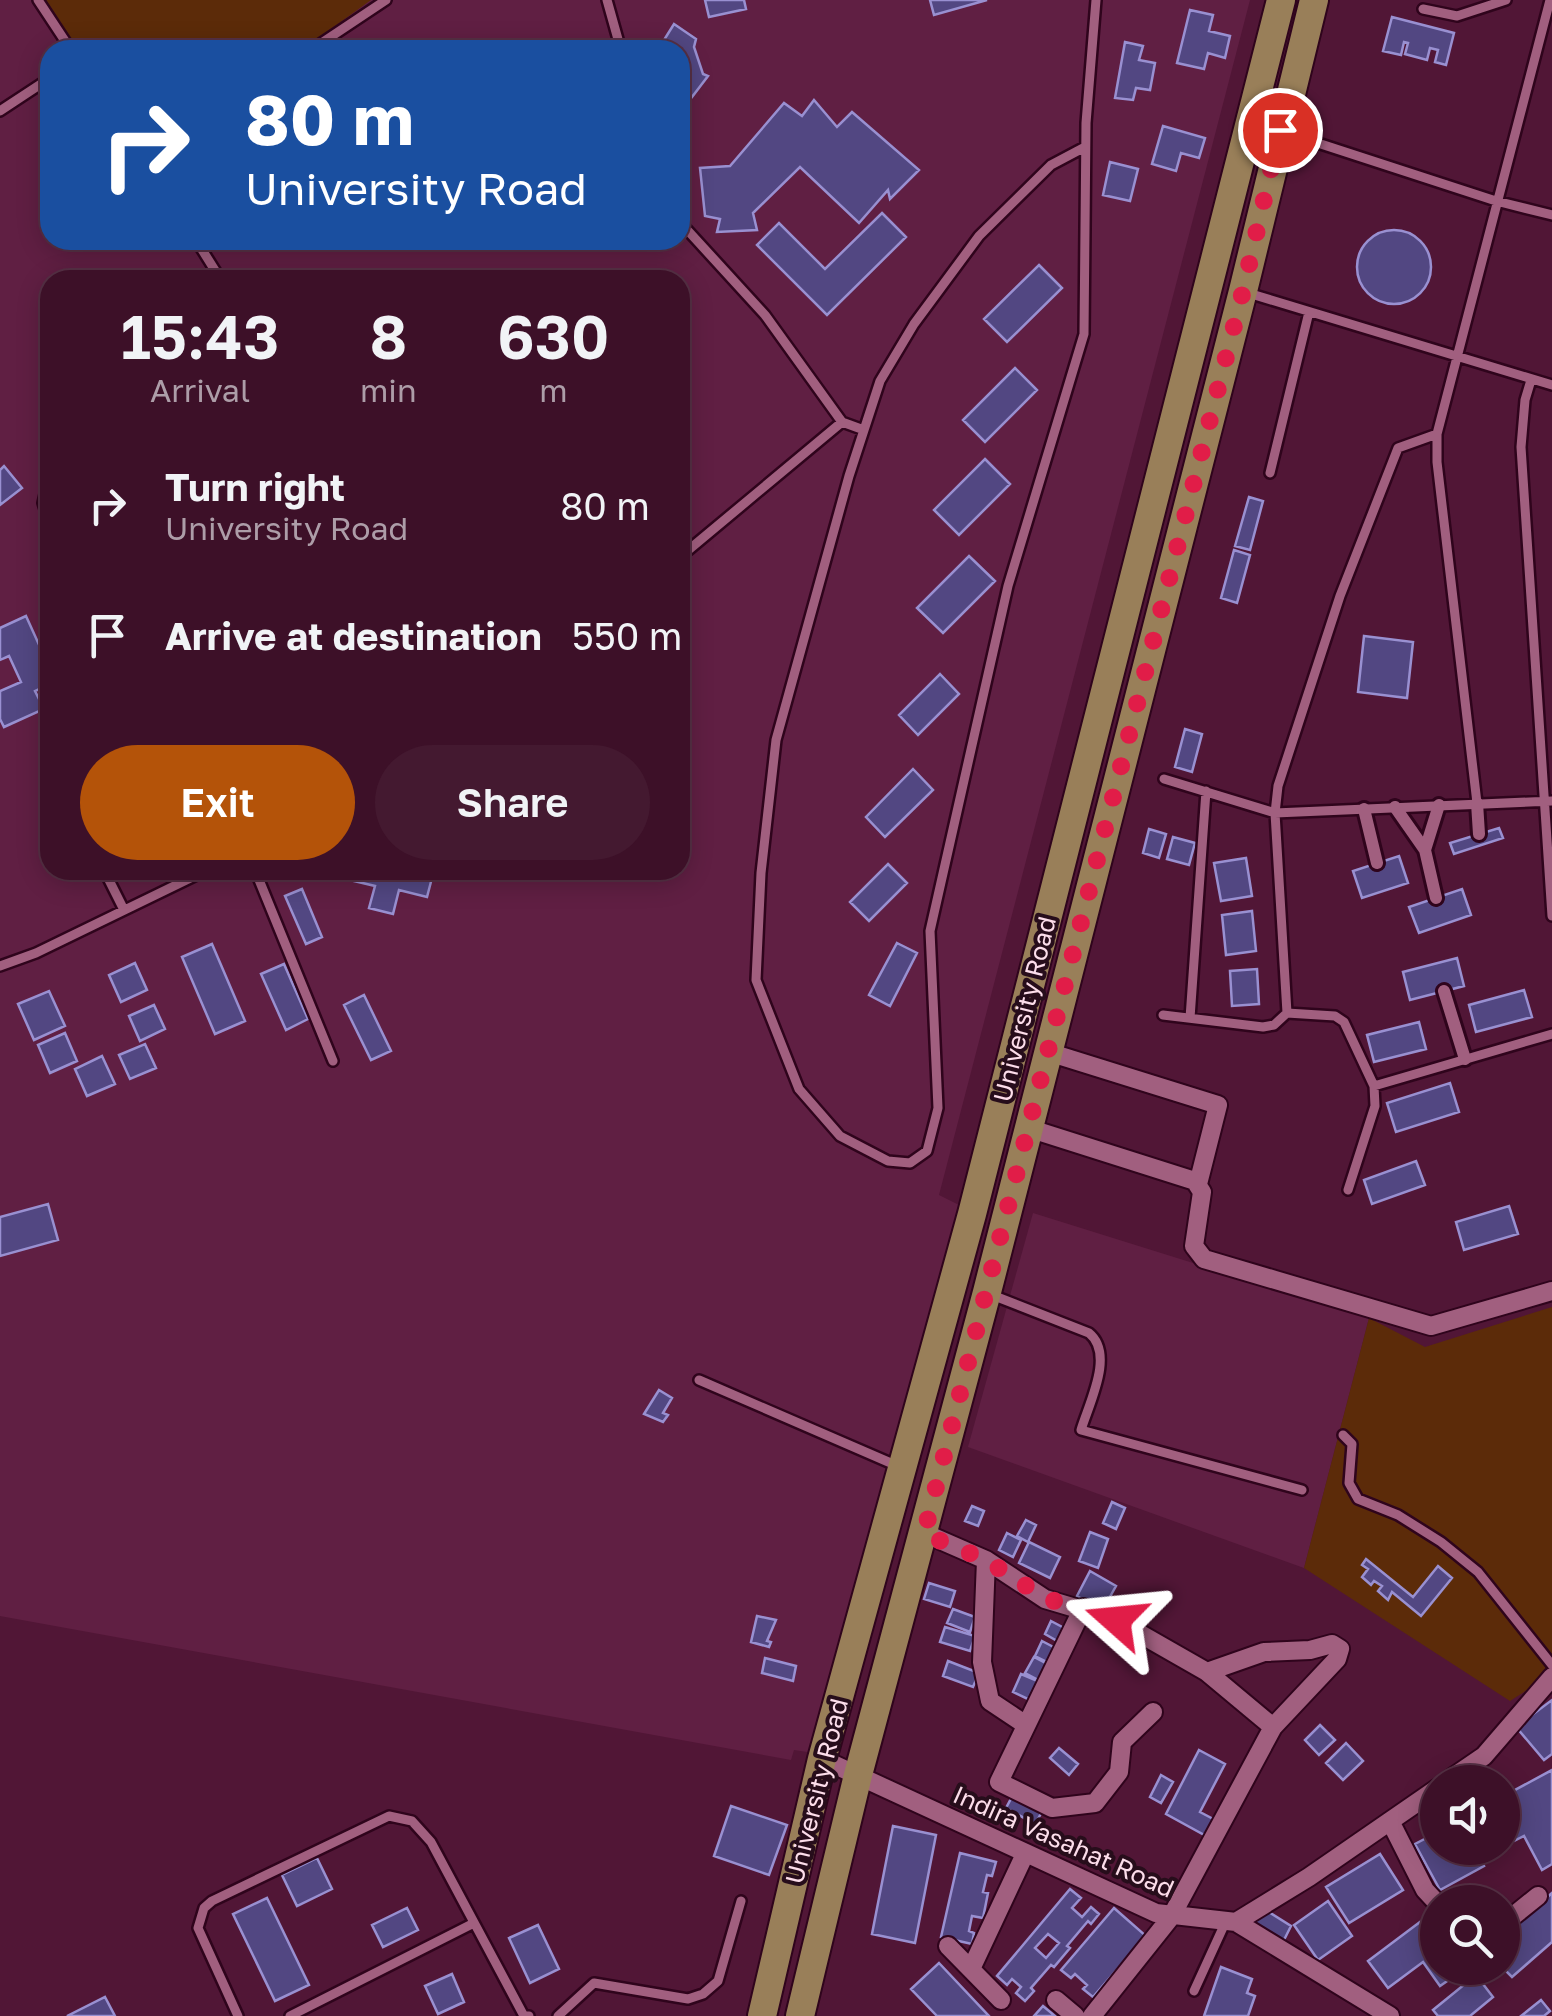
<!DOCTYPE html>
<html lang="en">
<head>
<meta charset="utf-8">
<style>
	:root { --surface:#3d1028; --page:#441930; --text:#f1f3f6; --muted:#ad9da8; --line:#563045; --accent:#b45309 }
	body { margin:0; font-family:"Golos Text",sans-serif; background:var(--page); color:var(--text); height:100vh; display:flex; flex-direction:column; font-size:38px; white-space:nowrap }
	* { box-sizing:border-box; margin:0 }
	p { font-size:32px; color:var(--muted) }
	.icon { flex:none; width:55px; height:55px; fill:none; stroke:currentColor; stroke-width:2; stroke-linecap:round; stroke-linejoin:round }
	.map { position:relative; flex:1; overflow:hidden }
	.sheet { position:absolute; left:40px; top:270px; width:650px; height:610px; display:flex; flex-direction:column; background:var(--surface); border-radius:30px; box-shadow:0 5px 25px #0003,0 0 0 2px var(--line) }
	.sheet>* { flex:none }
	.hud { position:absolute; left:40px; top:40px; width:650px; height:210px; border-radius:30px; box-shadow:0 5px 25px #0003,0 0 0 2px var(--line); background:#1a4fa0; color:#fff; overflow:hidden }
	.tools { position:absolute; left:1420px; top:1765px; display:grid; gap:20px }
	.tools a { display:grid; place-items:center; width:100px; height:100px; border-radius:50%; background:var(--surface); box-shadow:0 5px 25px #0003,0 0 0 2px var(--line); font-size:50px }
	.pin { position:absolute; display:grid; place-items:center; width:85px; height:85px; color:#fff; margin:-42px; border:5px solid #fff; border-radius:50%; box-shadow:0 2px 10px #0007 }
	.me { position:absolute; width:110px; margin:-55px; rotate:288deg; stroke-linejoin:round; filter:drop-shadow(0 0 8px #0008) }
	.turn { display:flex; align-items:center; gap:35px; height:210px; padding:0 40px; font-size:45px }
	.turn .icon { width:130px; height:130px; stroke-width:2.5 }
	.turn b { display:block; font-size:70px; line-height:85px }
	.eta { display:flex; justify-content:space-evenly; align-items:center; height:170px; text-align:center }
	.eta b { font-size:60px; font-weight:600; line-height:70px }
	.button { display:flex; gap:20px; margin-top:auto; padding:20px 40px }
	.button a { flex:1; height:115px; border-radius:60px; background:var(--accent); color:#fff; font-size:40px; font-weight:600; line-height:115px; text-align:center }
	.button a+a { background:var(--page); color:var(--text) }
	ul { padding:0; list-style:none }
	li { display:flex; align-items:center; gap:30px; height:130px; padding:0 40px }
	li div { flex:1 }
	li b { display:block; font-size:38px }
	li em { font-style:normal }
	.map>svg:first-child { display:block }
</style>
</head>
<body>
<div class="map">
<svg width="1552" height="2016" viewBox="0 0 1552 2016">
	<rect width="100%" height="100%" fill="#511636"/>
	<path fill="#601f43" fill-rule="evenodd" d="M 0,0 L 1250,0 L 939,1195 L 961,1206 L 814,1753 L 794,1750 L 791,1760 L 0,1616 ZM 50,50 L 680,50 L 680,240 L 50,240 ZM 50,280 L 680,280 L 680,870 L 50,870 Z
		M 1033,1213 L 1369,1318 L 1304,1568 L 968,1447 Z"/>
	<path fill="#5c2b09" d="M 43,0 L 371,0 L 302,50 L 74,50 Z
		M 1552,1307 L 1552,1674 L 1510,1701 L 1304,1568 L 1369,1318 L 1425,1347 Z"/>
	<path fill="#524782" stroke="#9990d1" stroke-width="2.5" fill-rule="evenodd" d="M 705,0 L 744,0 L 746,9 L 709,17 Z
		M 930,0 L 987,0 L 934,15 Z
		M 1190,10 L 1213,15 L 1209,31 L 1230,36 L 1225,58 L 1208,53 L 1204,69 L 1177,63 Z
		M 1392,17 L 1454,33 L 1446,65 L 1435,62 L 1438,50 L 1430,48 L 1427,60 L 1405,54 L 1408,43 L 1404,42 L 1401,55 L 1383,51 Z
		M 674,24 L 696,39 L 694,47 L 703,74 L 708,76 L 692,97 L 680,89 L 680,50 L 659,48 Z
		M 1125,42 L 1143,46 L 1139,60 L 1155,63 L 1150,90 L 1136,88 L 1133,100 L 1115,98 Z
		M 814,100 L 837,127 L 852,112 L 919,170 L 890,199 L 888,190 L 859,223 L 800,167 L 753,213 L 757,230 L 717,232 L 720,219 L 705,216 L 700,168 L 730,166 L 784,103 L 802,116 Z
		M 1163,126 L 1205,138 L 1199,158 L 1181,153 L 1176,171 L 1152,164 Z
		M 1110,162 L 1138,169 L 1130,201 L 1103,195 Z
		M 882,213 L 906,237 L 827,315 L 757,245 L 779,223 L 825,269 Z
		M1357 267a37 37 0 1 1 74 0a37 37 0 1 1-74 0Z
		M 1039,265 L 1062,288 L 1007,342 L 984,319 Z
		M 1015,368 L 1037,390 L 985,442 L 963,420 Z
		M 985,459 L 1010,484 L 959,535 L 934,510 Z
		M 4,466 L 22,488 L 0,505 L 0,470 Z
		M 1249,497 L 1263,501 L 1250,550 L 1235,546 Z
		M 1234,550 L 1250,555 L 1237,603 L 1221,598 Z
		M 969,556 L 995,581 L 943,633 L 917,608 Z
		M 26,616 L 50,669 L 50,684 L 35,691 L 44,709 L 4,727 L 0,719 L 0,691 L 21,682 L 9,656 L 0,660 L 0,628 Z
		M 1364,636 L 1413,642 L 1407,698 L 1358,692 Z
		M 940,674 L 959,694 L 918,735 L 899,715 Z
		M 1185,729 L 1202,734 L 1192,772 L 1175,767 Z
		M 913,769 L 933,790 L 885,837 L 866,817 Z
		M 1499,828 L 1503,838 L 1454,854 L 1450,843 Z
		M 1149,829 L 1166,834 L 1159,858 L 1143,853 Z
		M 1173,837 L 1195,843 L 1189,865 L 1167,859 Z
		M 1399,856 L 1408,883 L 1362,898 L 1353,871 Z
		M 1246,858 L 1252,896 L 1221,901 L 1214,863 Z
		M 888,864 L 907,883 L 869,921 L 850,902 Z
		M 353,870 L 418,870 L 433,874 L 427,897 L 399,890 L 393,914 L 369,908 L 375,886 L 350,880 Z
		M 302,889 L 322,937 L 306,944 L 285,896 Z
		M 1462,889 L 1471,915 L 1419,933 L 1409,907 Z
		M 1252,911 L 1256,951 L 1226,955 L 1222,915 Z
		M 897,943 L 917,953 L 890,1006 L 869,995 Z
		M 212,944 L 245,1021 L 215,1034 L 182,957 Z
		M 1457,958 L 1464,986 L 1410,1000 L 1403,972 Z
		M 135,963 L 147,990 L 121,1002 L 109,975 Z
		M 284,964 L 308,1019 L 286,1030 L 261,974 Z
		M 1257,969 L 1259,1004 L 1232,1006 L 1230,971 Z
		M 1524,990 L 1532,1017 L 1476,1032 L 1469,1005 Z
		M 49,991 L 65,1026 L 34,1040 L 18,1004 Z
		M 364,995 L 391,1051 L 371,1060 L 344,1005 Z
		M 154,1005 L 165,1029 L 140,1041 L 129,1016 Z
		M 1419,1022 L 1426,1049 L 1374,1062 L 1367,1035 Z
		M 65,1033 L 77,1061 L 50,1073 L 38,1045 Z
		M 145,1044 L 156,1068 L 130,1079 L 119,1055 Z
		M 102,1056 L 115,1084 L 87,1096 L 75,1069 Z
		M 1450,1083 L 1459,1112 L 1396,1132 L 1387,1103 Z
		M 1416,1161 L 1425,1185 L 1372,1204 L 1364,1180 Z
		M 48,1204 L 58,1240 L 0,1256 L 0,1217 Z
		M 1509,1206 L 1518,1234 L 1464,1250 L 1456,1222 Z
		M 659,1390 L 672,1398 L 663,1413 L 668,1415 L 663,1422 L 644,1414 Z
		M 1112,1502 L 1125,1508 L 1116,1529 L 1103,1523 Z
		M 972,1506 L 984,1511 L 978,1526 L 965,1521 Z
		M 1026,1520 L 1036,1525 L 1028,1542 L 1017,1536 Z
		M 1090,1532 L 1108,1539 L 1098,1568 L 1079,1561 Z
		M 1007,1533 L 1021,1540 L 1013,1557 L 999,1550 Z
		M 1029,1542 L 1060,1557 L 1050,1578 L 1019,1563 Z
		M 1366,1559 L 1413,1597 L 1438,1566 L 1452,1578 L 1421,1616 L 1392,1592 L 1388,1600 L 1378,1591 L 1382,1586 L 1374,1581 L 1371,1585 L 1362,1577 L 1368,1569 L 1362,1565 Z
		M 1090,1571 L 1116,1586 L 1102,1611 L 1077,1596 Z
		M 929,1583 L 955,1591 L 950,1607 L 924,1599 Z
		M 953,1609 L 975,1617 L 970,1632 L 947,1623 Z
		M 757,1616 L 776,1620 L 767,1641 L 771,1642 L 769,1647 L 751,1642 Z
		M 1051,1621 L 1066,1629 L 1059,1642 L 1045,1634 Z
		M 945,1627 L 975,1636 L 970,1651 L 940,1642 Z
		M 1042,1641 L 1061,1651 L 1053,1665 L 1035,1656 Z
		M 1034,1657 L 1053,1667 L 1044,1683 L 1025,1673 Z
		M 765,1658 L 796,1666 L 793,1681 L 762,1673 Z
		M 948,1661 L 979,1673 L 973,1687 L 943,1676 Z
		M 1021,1674 L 1040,1682 L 1032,1701 L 1013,1692 Z
		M 1552,1700 L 1552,1754 L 1544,1760 L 1516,1727 Z
		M 1320,1725 L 1335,1740 L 1319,1755 L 1305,1740 Z
		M 1346,1743 L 1363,1761 L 1343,1780 L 1326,1763 Z
		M 1059,1748 L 1078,1764 L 1069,1775 L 1050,1758 Z
		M 1199,1750 L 1225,1764 L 1200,1812 L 1217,1821 L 1208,1837 L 1166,1814 Z
		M 1552,1770 L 1552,1864 L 1542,1870 L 1524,1836 L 1502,1847 L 1502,1797 Z
		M 1161,1775 L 1173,1782 L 1161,1803 L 1150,1797 Z
		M 1014,1793 L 1043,1810 L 1035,1824 L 1006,1808 Z
		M 731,1806 L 787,1825 L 769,1875 L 714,1856 Z
		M 893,1826 L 936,1835 L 915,1943 L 872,1934 Z
		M 1438,1832 L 1438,1848 L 1502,1848 L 1480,1859 L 1484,1866 L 1440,1890 L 1415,1844 Z
		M 960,1853 L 996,1862 L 992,1876 L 987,1875 L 983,1892 L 988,1893 L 983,1918 L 972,1916 L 969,1931 L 974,1933 L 972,1944 L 941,1937 Z
		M 1380,1854 L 1403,1890 L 1349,1923 L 1326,1887 Z
		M 317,1858 L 332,1889 L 297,1906 L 282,1875 Z
		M 1070,1889 L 1081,1898 L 1072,1908 L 1082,1917 L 1091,1907 L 1099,1914 L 1091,1924 L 1088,1921 L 1067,1946 L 1070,1948 L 1054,1967 L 1051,1965 L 1031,1988 L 1034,1991 L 1025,2001 L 1016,1993 L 1021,1987 L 1012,1979 L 1007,1985 L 997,1976 ZM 1048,1934 L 1059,1943 L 1046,1958 L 1035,1948 Z
		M 1485,1891 L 1496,1902 L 1474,1902 Z
		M 1552,1893 L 1552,1942 L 1512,1977 L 1502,1967 L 1502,1937 Z
		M 267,1898 L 309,1985 L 275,2001 L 233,1914 Z
		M 1328,1901 L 1352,1936 L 1318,1960 L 1294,1925 Z
		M 407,1908 L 418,1930 L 383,1947 L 372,1925 Z
		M 1114,1908 L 1146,1936 L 1093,1997 L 1083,1989 L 1087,1985 L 1075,1974 L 1071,1978 L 1061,1970 Z
		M 1264,1909 L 1291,1926 L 1281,1946 L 1252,1927 Z
		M 1432,1913 L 1438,1920 L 1438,1968 L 1466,1968 L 1440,1986 L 1423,1962 L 1388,1988 L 1368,1961 Z
		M 538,1925 L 559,1969 L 530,1983 L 509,1938 Z
		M 939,1963 L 989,2016 L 937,2016 L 911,1989 Z
		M 1221,1967 L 1252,1979 L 1247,1993 L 1255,1996 L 1248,2016 L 1204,2016 Z
		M 452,1974 L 464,2002 L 438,2014 L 425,1986 Z
		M 1476,1975 L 1493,1997 L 1470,2016 L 1438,2016 L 1433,2010 Z
		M 105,1997 L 115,2016 L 67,2016 Z
		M 1541,2000 L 1550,2011 L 1544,2016 L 1521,2016 Z
		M 1043,2006 L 1055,2016 L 1034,2016 Z"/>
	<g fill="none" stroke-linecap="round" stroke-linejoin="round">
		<g stroke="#2f041c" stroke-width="14">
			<path id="service" d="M 38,0 L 71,50
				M 607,0 L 621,50
				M 1423,9 L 1457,16 L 1506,0
				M 311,50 L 386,0
				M 0,111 L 50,78
				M 1287,133 L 1496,201 L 1552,215
				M 1085,147 L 1051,165 L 979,236 L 914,324 L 880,381 L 849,476 L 776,740 L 761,873 L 756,980 L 799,1089 L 840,1136 L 888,1161 L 910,1163 L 927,1151 L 938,1108 L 930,931 L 1008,586 L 1084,334 L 1086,123 L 1096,0
				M 680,222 L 765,315 L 842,422 L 864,430
				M 196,240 L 221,280
				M 1248,293 L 1552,385
				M 1531,380 L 1525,400 L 1521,447 L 1552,916
				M 50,472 L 43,503 L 50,525
				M 1270,473 L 1309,312
				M 680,557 L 842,422
				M 1164,779 L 1275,813 L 1552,801
				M 1477,803 L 1437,462 L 1437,434 L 1550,0
				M 104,870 L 124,910
				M 255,870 L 333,1061
				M 0,966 L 36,953 L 207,870
				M 1287,1013 L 1275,813 L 1278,786 L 1340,596 L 1398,448 L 1437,434
				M 1163,1015 L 1263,1027 L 1274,1025 L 1287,1013 L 1335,1016 L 1344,1022 L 1374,1086 L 1375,1106 L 1348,1190
				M 1190,1018 L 1206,791
				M 1374,1086 L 1552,1034
				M 992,1295 L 1089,1333 C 1115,1354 1089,1403 1081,1430 L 1302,1490
				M 699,1380 L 900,1467
				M 1343,1435 L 1352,1444 L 1349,1483 L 1358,1499 L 1398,1515 L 1441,1542 L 1478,1572 L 1552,1665
				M 1194,1991 L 1226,1921
				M 238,2016 L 198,1928 L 204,1908 L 212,1901 L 389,1816 L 412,1821 L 431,1842 L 524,2016 L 529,2016
				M 290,2016 L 472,1924
				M 558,2016 L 594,1983 L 688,1999 L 703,1994 L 718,1981 L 741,1901"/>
		</g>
		<g stroke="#2f041c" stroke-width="18">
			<path id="pedestrian" d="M 1477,803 L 1479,834
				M 1395,807 L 1425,850
				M 1364,809 L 1377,863
				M 1436,898 L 1425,850 L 1439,805
				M 1444,991 L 1465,1059"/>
		</g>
		<g stroke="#2f041c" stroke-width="22">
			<path id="minor" d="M 1048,1052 L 1218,1105 L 1198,1184
				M 1028,1128 L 1195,1181 L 1202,1192 L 1194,1246 L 1204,1259 L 1431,1326 L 1552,1291
				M 924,1533 L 986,1560 L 1045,1599 L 1116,1620 L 1207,1672 L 1273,1727 L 1171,1917 L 1092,2016
				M 986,1560 L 982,1662 L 990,1701 L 1026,1725
				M 1083,1608 L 999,1782 L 1052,1808 L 1095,1803 L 1119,1772 L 1122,1742 L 1153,1712
				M 1207,1672 L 1264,1652 L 1310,1650 L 1332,1644 L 1340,1649 L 1337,1659 L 1273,1727
				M 822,1759 L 1156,1913 L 1236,1922 L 1309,1877 L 1438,1788
				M 1446,1782 L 1484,1756 L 1552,1677
				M 1390,1821 L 1425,1890 L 1438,1904
				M 1236,1922 L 1390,2016
				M 1502,1925 L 1538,1896
				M 948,1946 L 1001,2000
				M 971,1969 L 1025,1854
				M 1056,2000 L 1075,2016"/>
		</g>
		<g stroke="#2f041c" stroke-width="32">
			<path id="primary" d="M 762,2016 L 822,1759 L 972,1214 L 1281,0
				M 800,2016 L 858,1775 L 987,1292 L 1243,291 L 1314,0"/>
		</g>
		<use href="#service" stroke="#a15f7f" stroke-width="9"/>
		<use href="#pedestrian" stroke="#a15f7f" stroke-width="12"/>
		<use href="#minor" stroke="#a15f7f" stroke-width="18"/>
		<use href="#primary" stroke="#997f59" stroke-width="28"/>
	</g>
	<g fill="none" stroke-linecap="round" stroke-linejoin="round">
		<path stroke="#e11d48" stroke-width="18" stroke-dasharray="0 32.4" d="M 1116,1620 L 1045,1598 L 986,1560 L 924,1534 L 1243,291 L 1280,130"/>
	</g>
	<g text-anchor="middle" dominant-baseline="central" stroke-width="8" stroke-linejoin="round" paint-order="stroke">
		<g font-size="25" fill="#fcddea" stroke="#270d1b">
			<text transform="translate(1024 1009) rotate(-76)">University Road</text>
			<text transform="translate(816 1791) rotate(-76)">University Road</text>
			<text transform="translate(1064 1841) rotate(24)">Indira Vasahat Road</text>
		</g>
	</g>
</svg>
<div class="tools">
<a><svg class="icon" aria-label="sound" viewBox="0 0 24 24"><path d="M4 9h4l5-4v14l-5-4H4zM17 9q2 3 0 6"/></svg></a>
<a><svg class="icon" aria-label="search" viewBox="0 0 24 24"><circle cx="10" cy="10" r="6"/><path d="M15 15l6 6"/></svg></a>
</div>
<div class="pin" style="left:1280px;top:130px;background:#d93025"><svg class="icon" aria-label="arrive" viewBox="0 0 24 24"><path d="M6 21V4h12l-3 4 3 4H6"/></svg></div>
<svg class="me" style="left:1116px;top:1620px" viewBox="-20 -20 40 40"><path d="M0-17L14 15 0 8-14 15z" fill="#e11d48" stroke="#fff" stroke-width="4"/></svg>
<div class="hud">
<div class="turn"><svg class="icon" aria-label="right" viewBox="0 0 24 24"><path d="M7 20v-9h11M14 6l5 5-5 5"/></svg><div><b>80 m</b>University Road</div></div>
</div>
<section class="sheet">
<div class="eta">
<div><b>15:43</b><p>Arrival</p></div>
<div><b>8</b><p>min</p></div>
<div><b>630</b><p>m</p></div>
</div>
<ul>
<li><svg class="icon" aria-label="right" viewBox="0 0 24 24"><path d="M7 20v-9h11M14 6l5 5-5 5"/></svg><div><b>Turn right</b><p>University Road</p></div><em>80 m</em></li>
<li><svg class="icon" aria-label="arrive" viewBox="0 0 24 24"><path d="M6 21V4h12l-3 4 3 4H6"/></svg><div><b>Arrive at destination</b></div><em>550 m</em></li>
</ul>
<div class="button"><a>Exit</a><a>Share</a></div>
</section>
</div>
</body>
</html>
